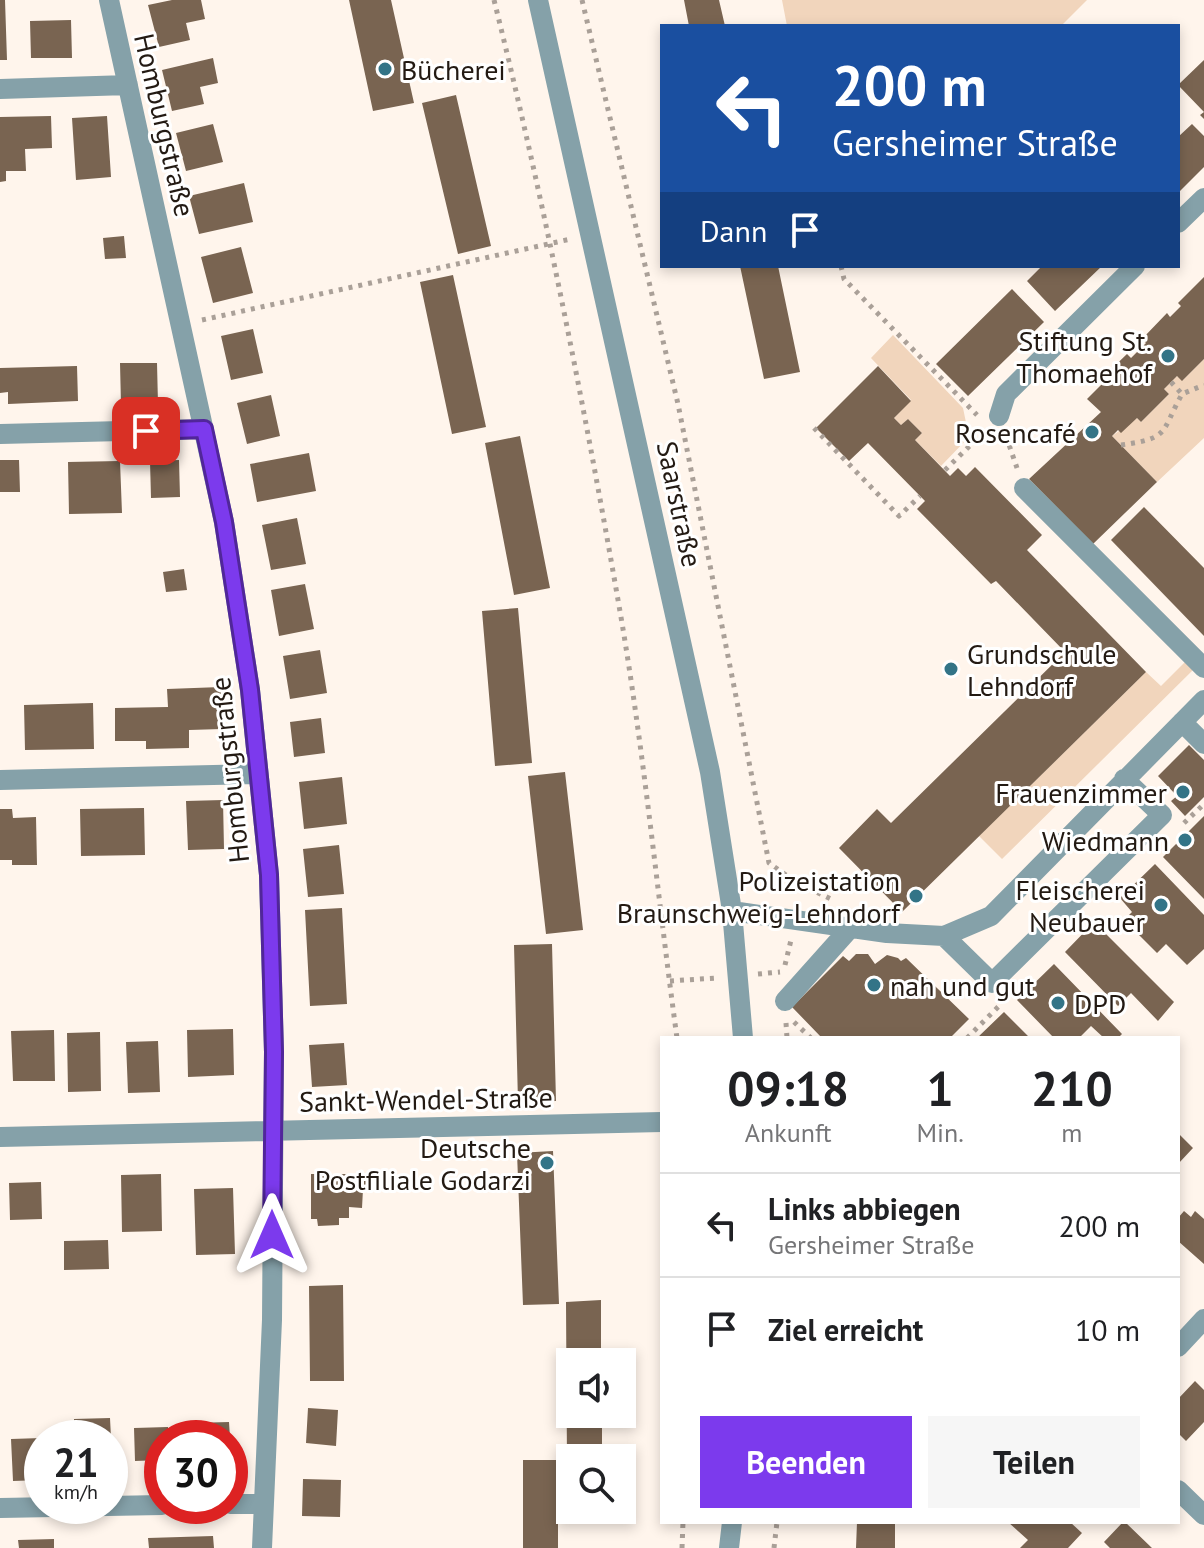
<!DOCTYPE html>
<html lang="de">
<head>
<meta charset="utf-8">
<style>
	:root { --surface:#fff; --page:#f6f6f6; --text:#202124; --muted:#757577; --line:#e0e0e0; --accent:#7c3aed }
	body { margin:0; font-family:"PT Sans",sans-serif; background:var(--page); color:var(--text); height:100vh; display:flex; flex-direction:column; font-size:30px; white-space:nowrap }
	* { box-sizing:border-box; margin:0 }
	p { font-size:26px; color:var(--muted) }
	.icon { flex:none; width:44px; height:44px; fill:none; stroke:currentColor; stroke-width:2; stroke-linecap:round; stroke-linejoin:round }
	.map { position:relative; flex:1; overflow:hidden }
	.details { position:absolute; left:660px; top:1036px; width:520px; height:488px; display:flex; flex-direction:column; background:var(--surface); border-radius:0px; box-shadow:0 4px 12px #0003 }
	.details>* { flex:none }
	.banner { position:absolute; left:660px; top:24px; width:520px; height:244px; border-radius:0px; box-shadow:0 4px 12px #0003; background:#1a4fa0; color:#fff; overflow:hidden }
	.controls { position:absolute; left:556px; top:1348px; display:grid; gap:16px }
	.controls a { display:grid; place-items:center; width:80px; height:80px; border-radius:0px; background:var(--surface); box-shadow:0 4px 12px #0003; font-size:40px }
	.speed { position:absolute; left:24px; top:1420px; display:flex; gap:16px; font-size:40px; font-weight:700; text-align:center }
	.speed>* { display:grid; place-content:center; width:104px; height:104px; border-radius:50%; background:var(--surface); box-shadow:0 4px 12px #0003; line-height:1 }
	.speed small { font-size:20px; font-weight:400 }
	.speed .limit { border:12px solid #d22; background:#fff; color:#111 }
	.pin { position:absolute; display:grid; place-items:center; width:68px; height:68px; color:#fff; margin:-34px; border-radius:16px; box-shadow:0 4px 12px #0006 }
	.me { position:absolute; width:88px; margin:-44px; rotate:0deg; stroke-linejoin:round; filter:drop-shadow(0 0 6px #0008) }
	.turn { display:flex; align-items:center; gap:28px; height:168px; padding:0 40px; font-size:36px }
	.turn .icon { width:104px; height:104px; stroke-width:2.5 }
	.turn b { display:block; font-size:56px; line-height:68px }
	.then { display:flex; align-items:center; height:76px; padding:0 40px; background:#0003; gap:16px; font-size:30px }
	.eta { display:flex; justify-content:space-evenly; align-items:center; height:136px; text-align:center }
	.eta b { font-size:48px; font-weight:600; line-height:56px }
	.action { display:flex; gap:16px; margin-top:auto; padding:16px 40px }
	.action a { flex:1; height:92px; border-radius:0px; background:var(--accent); color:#fff; font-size:32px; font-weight:600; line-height:92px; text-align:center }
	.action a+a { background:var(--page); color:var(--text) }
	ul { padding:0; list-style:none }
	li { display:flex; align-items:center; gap:24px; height:104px; padding:0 40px; border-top:2px solid var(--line) }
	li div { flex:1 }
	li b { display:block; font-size:30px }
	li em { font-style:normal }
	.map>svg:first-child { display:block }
</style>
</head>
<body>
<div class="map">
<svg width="1204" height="1548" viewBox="0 0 1204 1548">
	<rect width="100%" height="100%" fill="#fff5ec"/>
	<path fill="#f1d5bc" d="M 782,0 L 1087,0 L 1061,26 L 787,26 Z
		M 893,335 L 963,408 L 969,437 L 941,466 L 915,440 L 922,433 L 908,419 L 901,425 L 894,418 L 911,400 L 871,358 Z
		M 1204,359 L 1204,438 L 1157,482 L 1112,436 L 1137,418 L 1141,422 L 1169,394 L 1164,389 L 1177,376 L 1183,380 Z
		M 1186,661 L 1194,669 L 1002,859 L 979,836 L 1146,672 L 1161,686 Z"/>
	<path fill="#796451" d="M 0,0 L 5,0 L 7,60 L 0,60 Z
		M 172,0 L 201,0 L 205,19 L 186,23 L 190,40 L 159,47 L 148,5 Z
		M 349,0 L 391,0 L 414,103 L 373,111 Z
		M 684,0 L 719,0 L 725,26 L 689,26 Z
		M 71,20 L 72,58 L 31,58 L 30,21 Z
		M 213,58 L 218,83 L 200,87 L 204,104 L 172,111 L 162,70 Z
		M 1204,60 L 1204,119 L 1200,115 L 1204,112 L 1178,85 Z
		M 456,95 L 491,246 L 458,254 L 422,103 Z
		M 51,116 L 52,148 L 25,149 L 26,171 L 6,171 L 6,181 L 0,182 L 0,117 Z
		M 107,116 L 111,177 L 76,180 L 72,118 Z
		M 213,124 L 223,162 L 186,171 L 176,133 Z
		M 1192,124 L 1204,136 L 1204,167 L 1178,193 L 1178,137 Z
		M 244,183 L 253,222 L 199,234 L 189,196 Z
		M 124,236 L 126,258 L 105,259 L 103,238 Z
		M 241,247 L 253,293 L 213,303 L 201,257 Z
		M 740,266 L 778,266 L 800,372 L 764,379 Z
		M 1042,266 L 1102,266 L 1055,311 L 1027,281 Z
		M 453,275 L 486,427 L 452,434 L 420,282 Z
		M 1204,277 L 1204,359 L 1182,381 L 1177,376 L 1164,389 L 1169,394 L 1141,422 L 1137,418 L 1121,433 L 1118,430 L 1112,436 L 1157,482 L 1093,544 L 1029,479 L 1101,412 L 1087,399 L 1103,383 L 1100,380 L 1127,354 L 1131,358 L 1146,343 L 1142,339 L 1167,313 L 1170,317 L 1181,306 L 1178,303 Z
		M 1012,289 L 1044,322 L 968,396 L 936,364 Z
		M 253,329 L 263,373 L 231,380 L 221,336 Z
		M 120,363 L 157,363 L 158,404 L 121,405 Z
		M 77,366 L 78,401 L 8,404 L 8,392 L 0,393 L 0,368 Z
		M 878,366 L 911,401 L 894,418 L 901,425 L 908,419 L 922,433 L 915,440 L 950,476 L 958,468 L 966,476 L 975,467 L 1042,535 L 1027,550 L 1146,672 L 902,912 L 839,848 L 877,809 L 891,823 L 1065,652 L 996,581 L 991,584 L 917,509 L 925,501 L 868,443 L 849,461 L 816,428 Z
		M 271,395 L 280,436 L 247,444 L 237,403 Z
		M 520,436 L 550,588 L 514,595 L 485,443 Z
		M 309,453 L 316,491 L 257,502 L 250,464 Z
		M 0,460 L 19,460 L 20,492 L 0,492 Z
		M 179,460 L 180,497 L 151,498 L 150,461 Z
		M 120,461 L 122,513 L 69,514 L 68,462 Z
		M 1144,507 L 1204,568 L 1204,636 L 1111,540 Z
		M 297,518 L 306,564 L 271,570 L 262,525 Z
		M 184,569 L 187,590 L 166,592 L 163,572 Z
		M 305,584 L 314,629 L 279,636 L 271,590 Z
		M 518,608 L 532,763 L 495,766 L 482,611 Z
		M 320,650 L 327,693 L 290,699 L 283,656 Z
		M 221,687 L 222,729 L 189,730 L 189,748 L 146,749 L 146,741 L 115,741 L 115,708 L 168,707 L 167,689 Z
		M 93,703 L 94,749 L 25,750 L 24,705 Z
		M 321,718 L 325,753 L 294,757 L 290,722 Z
		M 1189,745 L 1204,760 L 1204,797 L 1185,816 L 1171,801 L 1177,796 L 1158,776 Z
		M 565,772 L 583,930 L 546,934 L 528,776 Z
		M 342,777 L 347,824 L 304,829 L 299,782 Z
		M 223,800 L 224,849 L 188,850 L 186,801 Z
		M 144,808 L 145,855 L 81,856 L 80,809 Z
		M 0,809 L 12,809 L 13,818 L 36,817 L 37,865 L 12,865 L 12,860 L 0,860 Z
		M 1204,816 L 1204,899 L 1163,857 Z
		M 339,845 L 344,894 L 308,897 L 303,849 Z
		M 1155,864 L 1204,915 L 1204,949 L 1187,965 L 1166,944 L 1157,953 L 1124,920 L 1132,912 L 1120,898 Z
		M 342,908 L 347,1004 L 310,1006 L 305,910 Z
		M 1094,922 L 1174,1002 L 1158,1021 L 1131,993 L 1118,1006 L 1065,952 Z
		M 552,944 L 556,1101 L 518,1102 L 514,945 Z
		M 856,954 L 868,954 L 875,964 L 887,955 L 898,958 L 901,961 L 906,958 L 969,1019 L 950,1038 L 822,1038 L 792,1007 L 843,956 L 849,961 Z
		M 1054,964 L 1122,1034 L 1118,1038 L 1104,1038 L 1091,1026 L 1079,1038 L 1054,1038 L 1017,1000 Z
		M 1004,1012 L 1030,1038 L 977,1038 Z
		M 233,1029 L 234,1075 L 188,1077 L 187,1030 Z
		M 54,1030 L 55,1081 L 13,1081 L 11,1031 Z
		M 100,1032 L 101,1091 L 68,1092 L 67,1033 Z
		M 158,1041 L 160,1092 L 128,1093 L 126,1042 Z
		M 344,1043 L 347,1085 L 312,1087 L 309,1045 Z
		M 1178,1133 L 1193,1148 L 1178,1164 Z
		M 553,1151 L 559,1304 L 523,1305 L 517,1153 Z
		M 161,1174 L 162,1231 L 122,1232 L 121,1175 Z
		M 311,1174 L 382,1174 L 381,1189 L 363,1189 L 362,1208 L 349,1207 L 349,1218 L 339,1218 L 339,1225 L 318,1226 L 317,1219 L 311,1219 Z
		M 41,1182 L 42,1219 L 10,1220 L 9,1183 Z
		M 233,1188 L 235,1254 L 196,1255 L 194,1189 Z
		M 1184,1211 L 1191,1217 L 1195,1211 L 1204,1219 L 1204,1264 L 1178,1241 L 1178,1218 Z
		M 108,1240 L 109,1269 L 64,1270 L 64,1241 Z
		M 343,1285 L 344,1381 L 310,1381 L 309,1286 Z
		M 601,1300 L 601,1362 L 570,1362 L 570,1414 L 602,1414 L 602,1458 L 570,1458 L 570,1465 L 567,1465 L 566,1302 Z
		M 1195,1381 L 1204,1390 L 1204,1422 L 1186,1441 L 1178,1433 L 1178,1399 Z
		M 308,1408 L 338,1410 L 336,1446 L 306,1443 Z
		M 110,1418 L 111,1438 L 74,1438 L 74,1419 Z
		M 229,1422 L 230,1438 L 194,1438 L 193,1423 Z
		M 168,1427 L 168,1438 L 162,1438 L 162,1460 L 135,1461 L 134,1428 Z
		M 42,1438 L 42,1480 L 13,1481 L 11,1439 Z
		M 523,1460 L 558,1460 L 558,1548 L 523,1548 Z
		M 303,1479 L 341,1480 L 340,1517 L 302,1516 Z
		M 857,1522 L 895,1522 L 895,1548 L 856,1548 Z
		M 1008,1522 L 1070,1522 L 1082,1533 L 1068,1548 L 1020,1548 L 1028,1540 Z
		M 1123,1522 L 1125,1522 L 1152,1548 L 1110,1548 L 1104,1542 Z
		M 213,1536 L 214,1548 L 149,1548 L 148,1538 Z
		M 54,1539 L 54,1548 L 19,1548 L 18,1540 Z"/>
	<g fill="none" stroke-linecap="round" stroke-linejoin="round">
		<path stroke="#aaa098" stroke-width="5" stroke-dasharray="4 6" stroke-linecap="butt" d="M 494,0 C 545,205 586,414 622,623 C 645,761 658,900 677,1038
			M 582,0 L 678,404 L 769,863 L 797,883 L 833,900
			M 841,266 L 844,279 L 977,415
			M 202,320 L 571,239
			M 1171,382 L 1182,394
			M 814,428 L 899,516 L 920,496
			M 1006,436 L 1017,468
			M 1121,445 C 1170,438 1160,434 1182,394 L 1204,385
			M 945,470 L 984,432
			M 1184,823 L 1204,804
			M 785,965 L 791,940
			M 758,974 L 780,972
			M 670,981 L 716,978
			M 794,1022 L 811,1038
			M 786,1023 L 787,1038
			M 967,1038 L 1001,1004
			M 682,1548 L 683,1522
			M 774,1548 L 777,1522"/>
		<path stroke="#85a1a9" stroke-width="20" d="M 109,0 L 224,522 L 250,690 L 269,875 L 274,1052 L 272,1320 L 262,1548
			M 538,0 L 710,772 L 732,911 L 743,1038
			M 0,89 L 128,85
			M 1178,223 L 1204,198
			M 999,416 L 1006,394 L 1135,266
			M 0,434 L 204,429
			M 1024,488 L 1204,668
			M 1182,722 L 1204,744
			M 0,780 L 258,774
			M 732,911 L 887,933 L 944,936 L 991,916 L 1204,700
			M 944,936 L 992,983 L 1162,815 L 1124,779
			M 785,1001 L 852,926
			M 0,1137 L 662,1122
			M 1178,1347 L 1204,1319
			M 1178,1490 L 1204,1515
			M 230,1504 L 264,1504
			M 0,1508 L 162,1505
			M 729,1548 L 732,1522"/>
	</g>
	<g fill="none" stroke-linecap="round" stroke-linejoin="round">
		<g stroke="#51269a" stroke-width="20">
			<path id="route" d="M 146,431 L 204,429 L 224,522 L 250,690 L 269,875 L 274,1052 L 272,1235"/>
		</g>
		<use href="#route" stroke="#7c3aed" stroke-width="14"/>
	</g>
	<g fill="#337487" stroke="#fff" stroke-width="3">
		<circle cx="385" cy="69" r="8"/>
		<circle cx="1168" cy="356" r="8"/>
		<circle cx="1092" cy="432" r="8"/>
		<circle cx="951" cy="669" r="8"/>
		<circle cx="1183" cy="792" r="8"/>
		<circle cx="1185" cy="840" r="8"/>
		<circle cx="916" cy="896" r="8"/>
		<circle cx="1161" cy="905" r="8"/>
		<circle cx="874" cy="985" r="8"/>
		<circle cx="1058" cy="1003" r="8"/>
		<circle cx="547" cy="1163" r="8"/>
	</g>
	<g text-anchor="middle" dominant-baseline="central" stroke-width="6" stroke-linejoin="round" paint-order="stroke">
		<g font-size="28" fill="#231a13" stroke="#fff" text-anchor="end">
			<text x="401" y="69" text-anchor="start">Bücherei</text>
			<text x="1152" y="340">Stiftung St.<tspan x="1152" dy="32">Thomaehof</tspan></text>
			<text x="1076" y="432">Rosencafé</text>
			<text x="967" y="653" text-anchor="start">Grundschule<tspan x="967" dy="32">Lehndorf</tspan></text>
			<text x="1167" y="792">Frauenzimmer</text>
			<text x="1169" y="840">Wiedmann</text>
			<text x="900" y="880">Polizeistation<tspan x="900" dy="32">Braunschweig-Lehndorf</tspan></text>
			<text x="1145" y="889">Fleischerei<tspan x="1145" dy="32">Neubauer</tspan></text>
			<text x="890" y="985" text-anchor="start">nah und gut</text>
			<text x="1074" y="1003" text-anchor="start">DPD</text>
			<text x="531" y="1147">Deutsche<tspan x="531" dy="32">Postfiliale Godarzi</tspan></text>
		</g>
		<g font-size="28" fill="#231a13" stroke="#fff">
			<text transform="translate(165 125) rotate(77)">Homburgstraße</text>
			<text transform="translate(680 504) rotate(78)">Saarstraße</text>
			<text transform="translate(229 770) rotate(-96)">Homburgstraße</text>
			<text transform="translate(426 1099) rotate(-1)">Sankt-Wendel-Straße</text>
		</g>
	</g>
</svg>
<div class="controls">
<a><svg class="icon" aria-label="sound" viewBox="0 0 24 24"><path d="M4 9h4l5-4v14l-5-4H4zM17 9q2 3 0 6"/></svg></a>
<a><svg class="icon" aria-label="search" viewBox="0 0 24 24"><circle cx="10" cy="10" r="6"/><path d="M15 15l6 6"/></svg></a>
</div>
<div class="speed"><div>21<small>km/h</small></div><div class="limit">30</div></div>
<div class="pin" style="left:146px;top:431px;background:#d93025"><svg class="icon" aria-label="arrive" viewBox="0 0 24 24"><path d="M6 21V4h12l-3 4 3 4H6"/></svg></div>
<svg class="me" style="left:272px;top:1235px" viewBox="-20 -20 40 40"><path d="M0-17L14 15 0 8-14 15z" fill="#7c3aed" stroke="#fff" stroke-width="4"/></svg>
<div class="banner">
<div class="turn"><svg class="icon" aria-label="left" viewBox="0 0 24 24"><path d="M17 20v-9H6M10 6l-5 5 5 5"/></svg><div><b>200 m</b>Gersheimer Straße</div></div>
<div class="then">Dann<svg class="icon" aria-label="arrive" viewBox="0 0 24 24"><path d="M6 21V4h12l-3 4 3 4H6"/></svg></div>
</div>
<section class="details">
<div class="eta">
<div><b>09:18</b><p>Ankunft</p></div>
<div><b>1</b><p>Min.</p></div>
<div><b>210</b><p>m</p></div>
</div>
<ul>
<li><svg class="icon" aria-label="left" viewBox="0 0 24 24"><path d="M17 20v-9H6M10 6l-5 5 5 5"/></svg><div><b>Links abbiegen</b><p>Gersheimer Straße</p></div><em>200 m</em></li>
<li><svg class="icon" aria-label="arrive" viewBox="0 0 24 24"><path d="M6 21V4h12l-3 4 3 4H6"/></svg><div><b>Ziel erreicht</b></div><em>10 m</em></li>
</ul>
<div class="action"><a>Beenden</a><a>Teilen</a></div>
</section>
</div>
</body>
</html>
